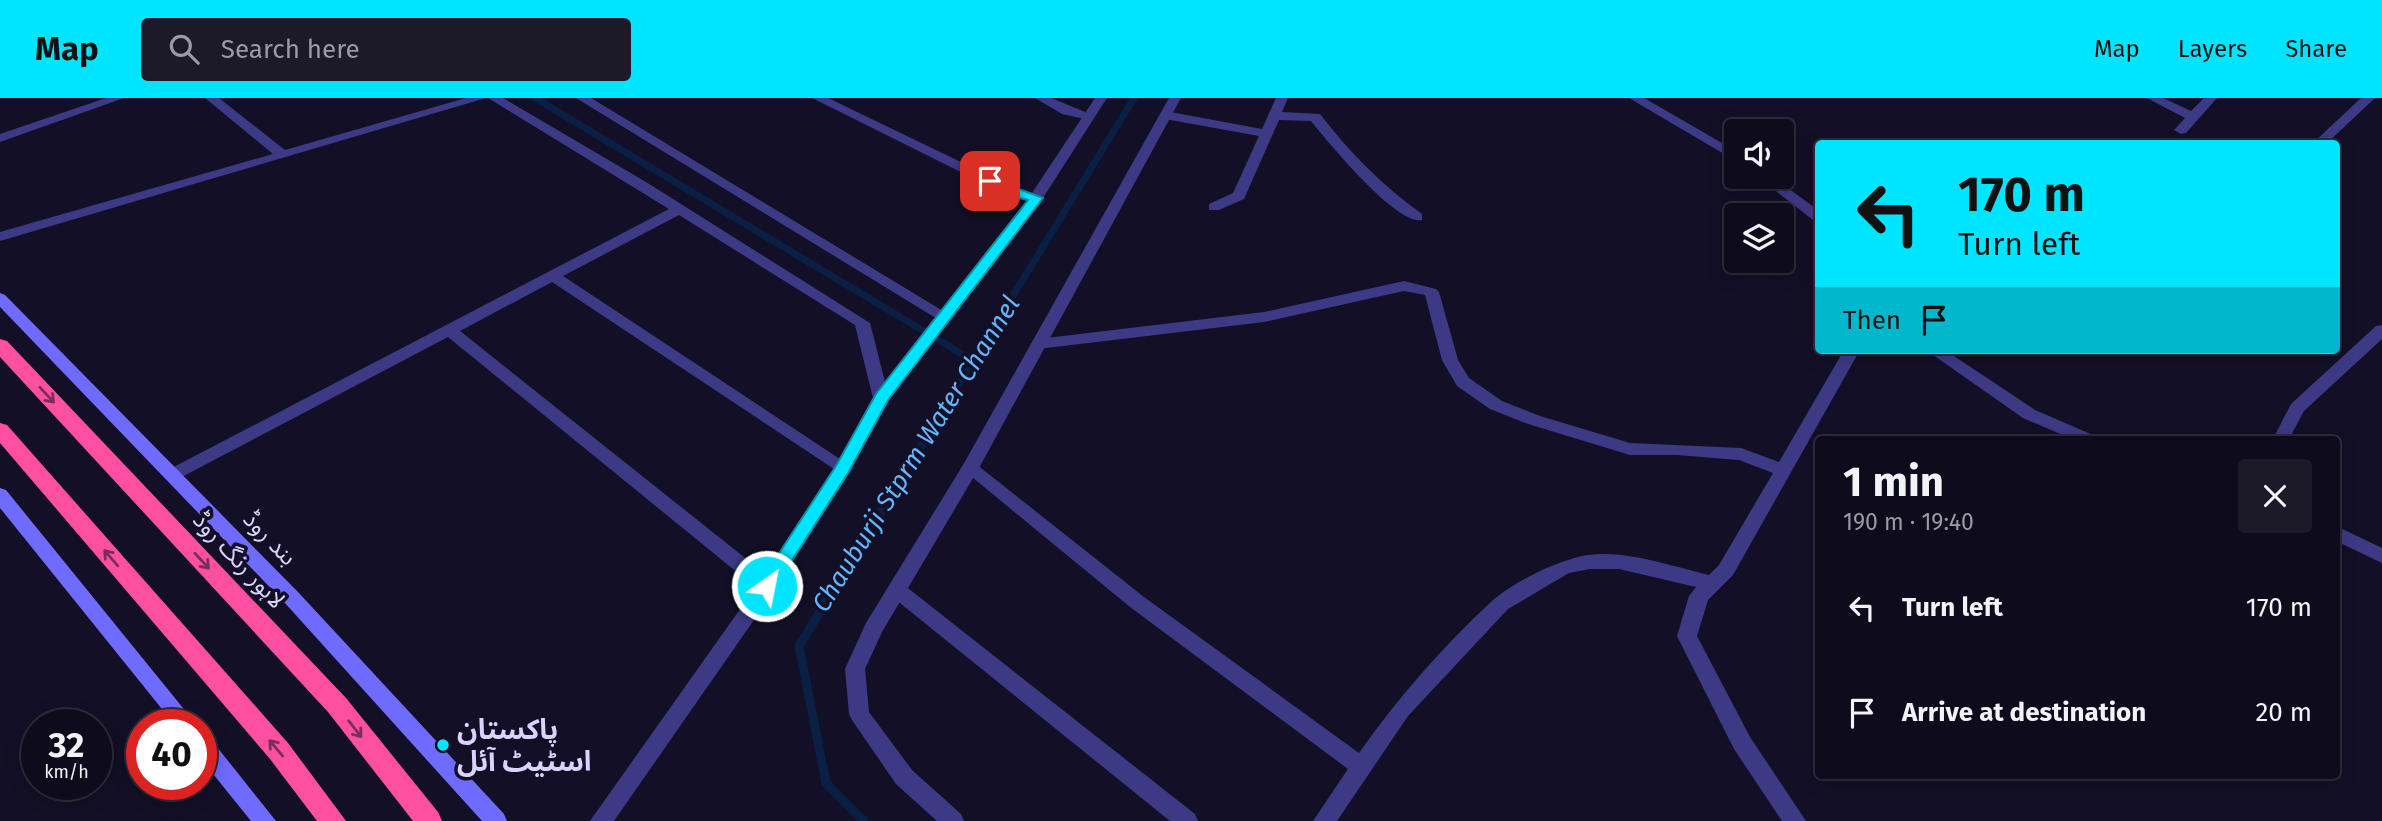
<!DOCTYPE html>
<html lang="en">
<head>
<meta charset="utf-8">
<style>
	:root { --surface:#0e0b1c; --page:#1c1929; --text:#f1f3f6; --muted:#9b9ba3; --line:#2e2b3b; --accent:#00e5ff }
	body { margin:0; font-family:"Fira Sans","Noto Sans Arabic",sans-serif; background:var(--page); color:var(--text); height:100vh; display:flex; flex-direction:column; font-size:26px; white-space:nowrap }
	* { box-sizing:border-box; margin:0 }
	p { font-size:23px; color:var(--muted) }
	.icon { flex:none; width:38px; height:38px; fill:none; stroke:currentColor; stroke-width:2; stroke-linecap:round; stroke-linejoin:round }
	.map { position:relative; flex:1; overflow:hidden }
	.panel { position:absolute; left:1815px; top:338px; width:525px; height:343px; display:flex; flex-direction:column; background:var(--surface); border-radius:7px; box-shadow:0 4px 18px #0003,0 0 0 2px var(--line) }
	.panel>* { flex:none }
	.guide { position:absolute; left:1815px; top:42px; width:525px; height:214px; border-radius:7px; box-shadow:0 4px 18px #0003,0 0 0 2px var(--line); background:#00e5ff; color:#111; overflow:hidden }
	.fabs { position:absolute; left:1724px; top:21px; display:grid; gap:14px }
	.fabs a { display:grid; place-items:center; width:70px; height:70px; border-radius:7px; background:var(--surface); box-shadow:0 4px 18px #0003,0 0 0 2px var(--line); font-size:35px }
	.speed { position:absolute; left:21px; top:611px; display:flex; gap:14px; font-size:35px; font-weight:700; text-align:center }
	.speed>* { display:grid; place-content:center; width:91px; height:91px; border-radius:50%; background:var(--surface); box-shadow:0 4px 18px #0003,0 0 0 2px var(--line); line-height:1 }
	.speed small { font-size:18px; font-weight:400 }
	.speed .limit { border:10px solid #d22; background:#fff; color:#111 }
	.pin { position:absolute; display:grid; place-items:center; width:60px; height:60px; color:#fff; margin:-30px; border-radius:14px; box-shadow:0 4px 10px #0006 }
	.me { position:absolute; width:77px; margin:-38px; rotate:33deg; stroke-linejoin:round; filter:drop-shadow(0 0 5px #0008) }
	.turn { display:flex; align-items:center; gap:24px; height:147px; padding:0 28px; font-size:32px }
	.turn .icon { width:91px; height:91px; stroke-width:2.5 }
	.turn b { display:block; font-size:49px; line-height:60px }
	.then { display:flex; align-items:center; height:66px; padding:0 28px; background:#0003; gap:14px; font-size:26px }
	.round { display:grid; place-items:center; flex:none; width:74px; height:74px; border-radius:7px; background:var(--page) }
	.overview { display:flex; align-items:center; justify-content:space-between; height:119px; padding:0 28px }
	h1 { font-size:42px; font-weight:700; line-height:52px }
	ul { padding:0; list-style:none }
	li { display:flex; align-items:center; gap:21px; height:105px; padding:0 28px }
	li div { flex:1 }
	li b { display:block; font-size:26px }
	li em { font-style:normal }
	header { display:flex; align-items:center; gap:42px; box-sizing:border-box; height:98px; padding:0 35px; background:var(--accent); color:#111 }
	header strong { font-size:33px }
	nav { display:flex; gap:38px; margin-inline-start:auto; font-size:24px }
	.search { width:490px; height:63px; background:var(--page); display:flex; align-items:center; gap:18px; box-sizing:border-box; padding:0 24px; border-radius:7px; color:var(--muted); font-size:26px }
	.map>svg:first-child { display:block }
</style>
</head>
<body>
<header>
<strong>Map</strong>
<div class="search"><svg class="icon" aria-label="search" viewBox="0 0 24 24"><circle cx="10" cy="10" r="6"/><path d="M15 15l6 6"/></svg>Search here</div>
<nav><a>Map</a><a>Layers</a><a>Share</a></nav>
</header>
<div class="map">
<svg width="2382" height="723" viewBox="0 0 2382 723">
	<rect width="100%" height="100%" fill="#130f26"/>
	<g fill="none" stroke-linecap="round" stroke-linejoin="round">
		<path stroke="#0a1f44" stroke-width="7" d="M 535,0 L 972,262
			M 943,312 L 1134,0"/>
		<path stroke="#0a1f44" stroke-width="9" d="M 864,723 L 826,685 L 799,548 L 944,310"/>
		<path fill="#3d3a85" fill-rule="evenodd" d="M 205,0 L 219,0 L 285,52 L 466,0 L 486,0 L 0,143 L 0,134 L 273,56 Z
			M 488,0 L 503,0 L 646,84 L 870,225 L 889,300 L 881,306 L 873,300 L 855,227 L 679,117 L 563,178 L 849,367 L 852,371 L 849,375 L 843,377 L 552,184 L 460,233 L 774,483 L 777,488 L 774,493 L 767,495 L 760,493 L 448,239 L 178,381 L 166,381 L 163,377 L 166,373 L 669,111 Z
			M 576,0 L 591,0 L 953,219 L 951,222 L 939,222 Z
			M 812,0 L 828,0 L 1019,92 L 1041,97 L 1043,100 L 1036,104 L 1009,98 Z
			M 1035,0 L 1051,0 L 1095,18 L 1089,22 L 1062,16 Z
			M 1276,0 L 1288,0 L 1282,14 L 1320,16 C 1350,55 1382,87 1422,116 L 1422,122 C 1397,128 1327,43 1311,23 L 1279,22 L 1244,101 L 1219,112 L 1209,112 L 1209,106 L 1233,95 L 1259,38 L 1165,21 L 1159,17 L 1165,13 L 1262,31 Z
			M 1629,0 L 1644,0 L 1736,53 L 1736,63 Z
			M 2147,0 L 2163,0 L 2191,13 L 2204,0 L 2217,0 L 2186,35 L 2181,36 L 2174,32 L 2185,20 Z
			M 2361,0 L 2375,0 L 2326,46 L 2312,46 Z
			M 1758,79 L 1773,79 L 1818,112 L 1818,123 L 1813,122 Z
			M 1404,183 L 1436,191 L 1439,194 L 1458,262 L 1469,280 L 1502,303 L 1540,318 L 1630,345 L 1741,350 L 1779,364 L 1844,252 L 1860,252 L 1733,477 L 1708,502 L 1697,538 L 1750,639 L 1806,723 L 1782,723 L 1734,651 L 1677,538 L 1689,498 L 1696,489 L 1619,471 L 1590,471 L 1569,475 L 1508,511 L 1408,618 L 1337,723 L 1313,723 L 1348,671 L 1130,509 L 961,370 L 964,366 L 976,366 L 1144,499 L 1359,655 C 1397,601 1443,548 1492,503 C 1513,484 1560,461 1588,457 C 1627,452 1670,468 1709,477 L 1719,467 L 1773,375 L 1739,362 L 1677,357 L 1630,357 L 1528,326 L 1490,311 L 1457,288 L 1442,262 L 1425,197 L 1404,193 L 1264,224 L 1038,251 L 1030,246 L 1038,241 L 1264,214 Z
			M 2382,227 L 2382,241 L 2304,313 L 2289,341 L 2273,341 L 2291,306 L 2376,228 Z
			M 1926,252 L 1945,252 L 2035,312 L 2093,337 L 2096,341 L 2072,341 L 2023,320 Z
			M 2336,428 L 2382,450 L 2382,465 L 2336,443 Z
			M 897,485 L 904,487 L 1195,716 L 1198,723 L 1170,723 L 890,497 L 887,492 L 890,487 Z"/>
		<path fill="#3d3a85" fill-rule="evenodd" d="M 106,0 L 124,0 L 0,44 L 0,36 Z
			M 1095,0 L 1107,0 L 1041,103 L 888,303 L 849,375 L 774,493 L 614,723 L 590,723 L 760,483 L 836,368 L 875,296 L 1030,98 Z
			M 1169,0 L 1181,0 L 979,370 L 882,534 L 865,571 L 869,614 L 912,672 L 961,716 L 964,723 L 937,723 L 896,686 L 852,622 L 849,616 L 845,571 L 866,525 L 963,367 Z"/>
		<path fill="#6f6bff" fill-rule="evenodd" d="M 0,195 L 5,197 L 298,494 L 504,716 L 507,723 L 482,723 L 284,504 L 0,209 Z
			M 0,390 L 6,392 L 196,626 L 174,626 L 0,410 Z
			M 201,636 L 209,639 L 276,723 L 251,723 L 201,661 Z"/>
		<path fill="#ff4fa3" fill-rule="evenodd" d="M 0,241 L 7,243 L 346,600 L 438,714 L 442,723 L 413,723 L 328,614 L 0,259 Z
			M 0,325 L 7,327 L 288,645 L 346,723 L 317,723 L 270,661 L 0,345 Z"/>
	</g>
	<defs><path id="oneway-shaft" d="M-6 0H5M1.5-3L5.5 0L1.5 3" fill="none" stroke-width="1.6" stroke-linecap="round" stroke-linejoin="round" transform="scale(1.75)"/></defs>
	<g stroke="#7d2c5e">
		<use href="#oneway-shaft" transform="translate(47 297) rotate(47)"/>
		<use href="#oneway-shaft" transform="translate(111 460) rotate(-131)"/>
		<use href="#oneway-shaft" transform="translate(202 463) rotate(47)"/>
		<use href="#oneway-shaft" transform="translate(355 631) rotate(52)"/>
		<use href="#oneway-shaft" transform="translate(276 650) rotate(-130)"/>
	</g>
	<path fill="#00e5ff" stroke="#0095a6" stroke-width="2" d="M 990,80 L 1043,100 L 888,302 L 848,375 L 773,492 L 761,492 L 758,488 L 761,483 L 836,368 L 876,296 L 1028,102 L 1010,98 L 985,86 L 985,81 Z"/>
	<circle fill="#00e5ff" stroke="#130f26" stroke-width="2.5" cx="443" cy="647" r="7"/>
	<g text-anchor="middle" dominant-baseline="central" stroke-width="7" stroke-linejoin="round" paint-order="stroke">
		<g font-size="24" fill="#d9d4ff" stroke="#130f26">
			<text transform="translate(270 440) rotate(46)">بند روڈ</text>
			<text transform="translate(239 462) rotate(47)">لاہور رنگ روڈ</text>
		</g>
		<g font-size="26" font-style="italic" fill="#62b6ff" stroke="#130f26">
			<text transform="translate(916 356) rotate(-58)">Chauburji Stprm Water Channel</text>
		</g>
		<g font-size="28" font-weight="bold" fill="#d9d4ff" stroke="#130f26" text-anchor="start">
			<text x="457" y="631">پاکستان<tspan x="457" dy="32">اسٹیٹ آئل</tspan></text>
		</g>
	</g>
</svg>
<div class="fabs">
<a><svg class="icon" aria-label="sound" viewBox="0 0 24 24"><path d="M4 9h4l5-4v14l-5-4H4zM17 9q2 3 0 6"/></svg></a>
<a><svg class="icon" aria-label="layers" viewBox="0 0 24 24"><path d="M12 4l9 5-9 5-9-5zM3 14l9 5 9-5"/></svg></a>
</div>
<div class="speed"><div>32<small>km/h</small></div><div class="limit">40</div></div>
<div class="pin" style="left:990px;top:83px;background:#d93025"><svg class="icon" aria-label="arrive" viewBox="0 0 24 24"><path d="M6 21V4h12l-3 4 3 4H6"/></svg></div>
<svg class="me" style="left:767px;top:488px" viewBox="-20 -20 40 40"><circle r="17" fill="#00e5ff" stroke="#fff" stroke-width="3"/><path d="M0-11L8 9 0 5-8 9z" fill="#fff"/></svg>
<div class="guide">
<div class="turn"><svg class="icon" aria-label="left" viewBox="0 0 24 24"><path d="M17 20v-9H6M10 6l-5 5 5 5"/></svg><div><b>170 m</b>Turn left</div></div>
<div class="then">Then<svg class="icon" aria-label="arrive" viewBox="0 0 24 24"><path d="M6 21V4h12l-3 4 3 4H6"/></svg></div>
</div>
<section class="panel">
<div class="overview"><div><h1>1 min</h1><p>190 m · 19:40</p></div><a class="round"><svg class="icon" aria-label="close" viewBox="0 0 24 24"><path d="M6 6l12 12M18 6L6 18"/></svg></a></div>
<ul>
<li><svg class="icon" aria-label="left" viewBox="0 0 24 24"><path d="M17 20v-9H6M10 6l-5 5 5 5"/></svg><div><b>Turn left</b></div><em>170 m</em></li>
<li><svg class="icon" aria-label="arrive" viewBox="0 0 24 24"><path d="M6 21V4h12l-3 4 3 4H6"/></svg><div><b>Arrive at destination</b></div><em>20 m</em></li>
</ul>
</section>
</div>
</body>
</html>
